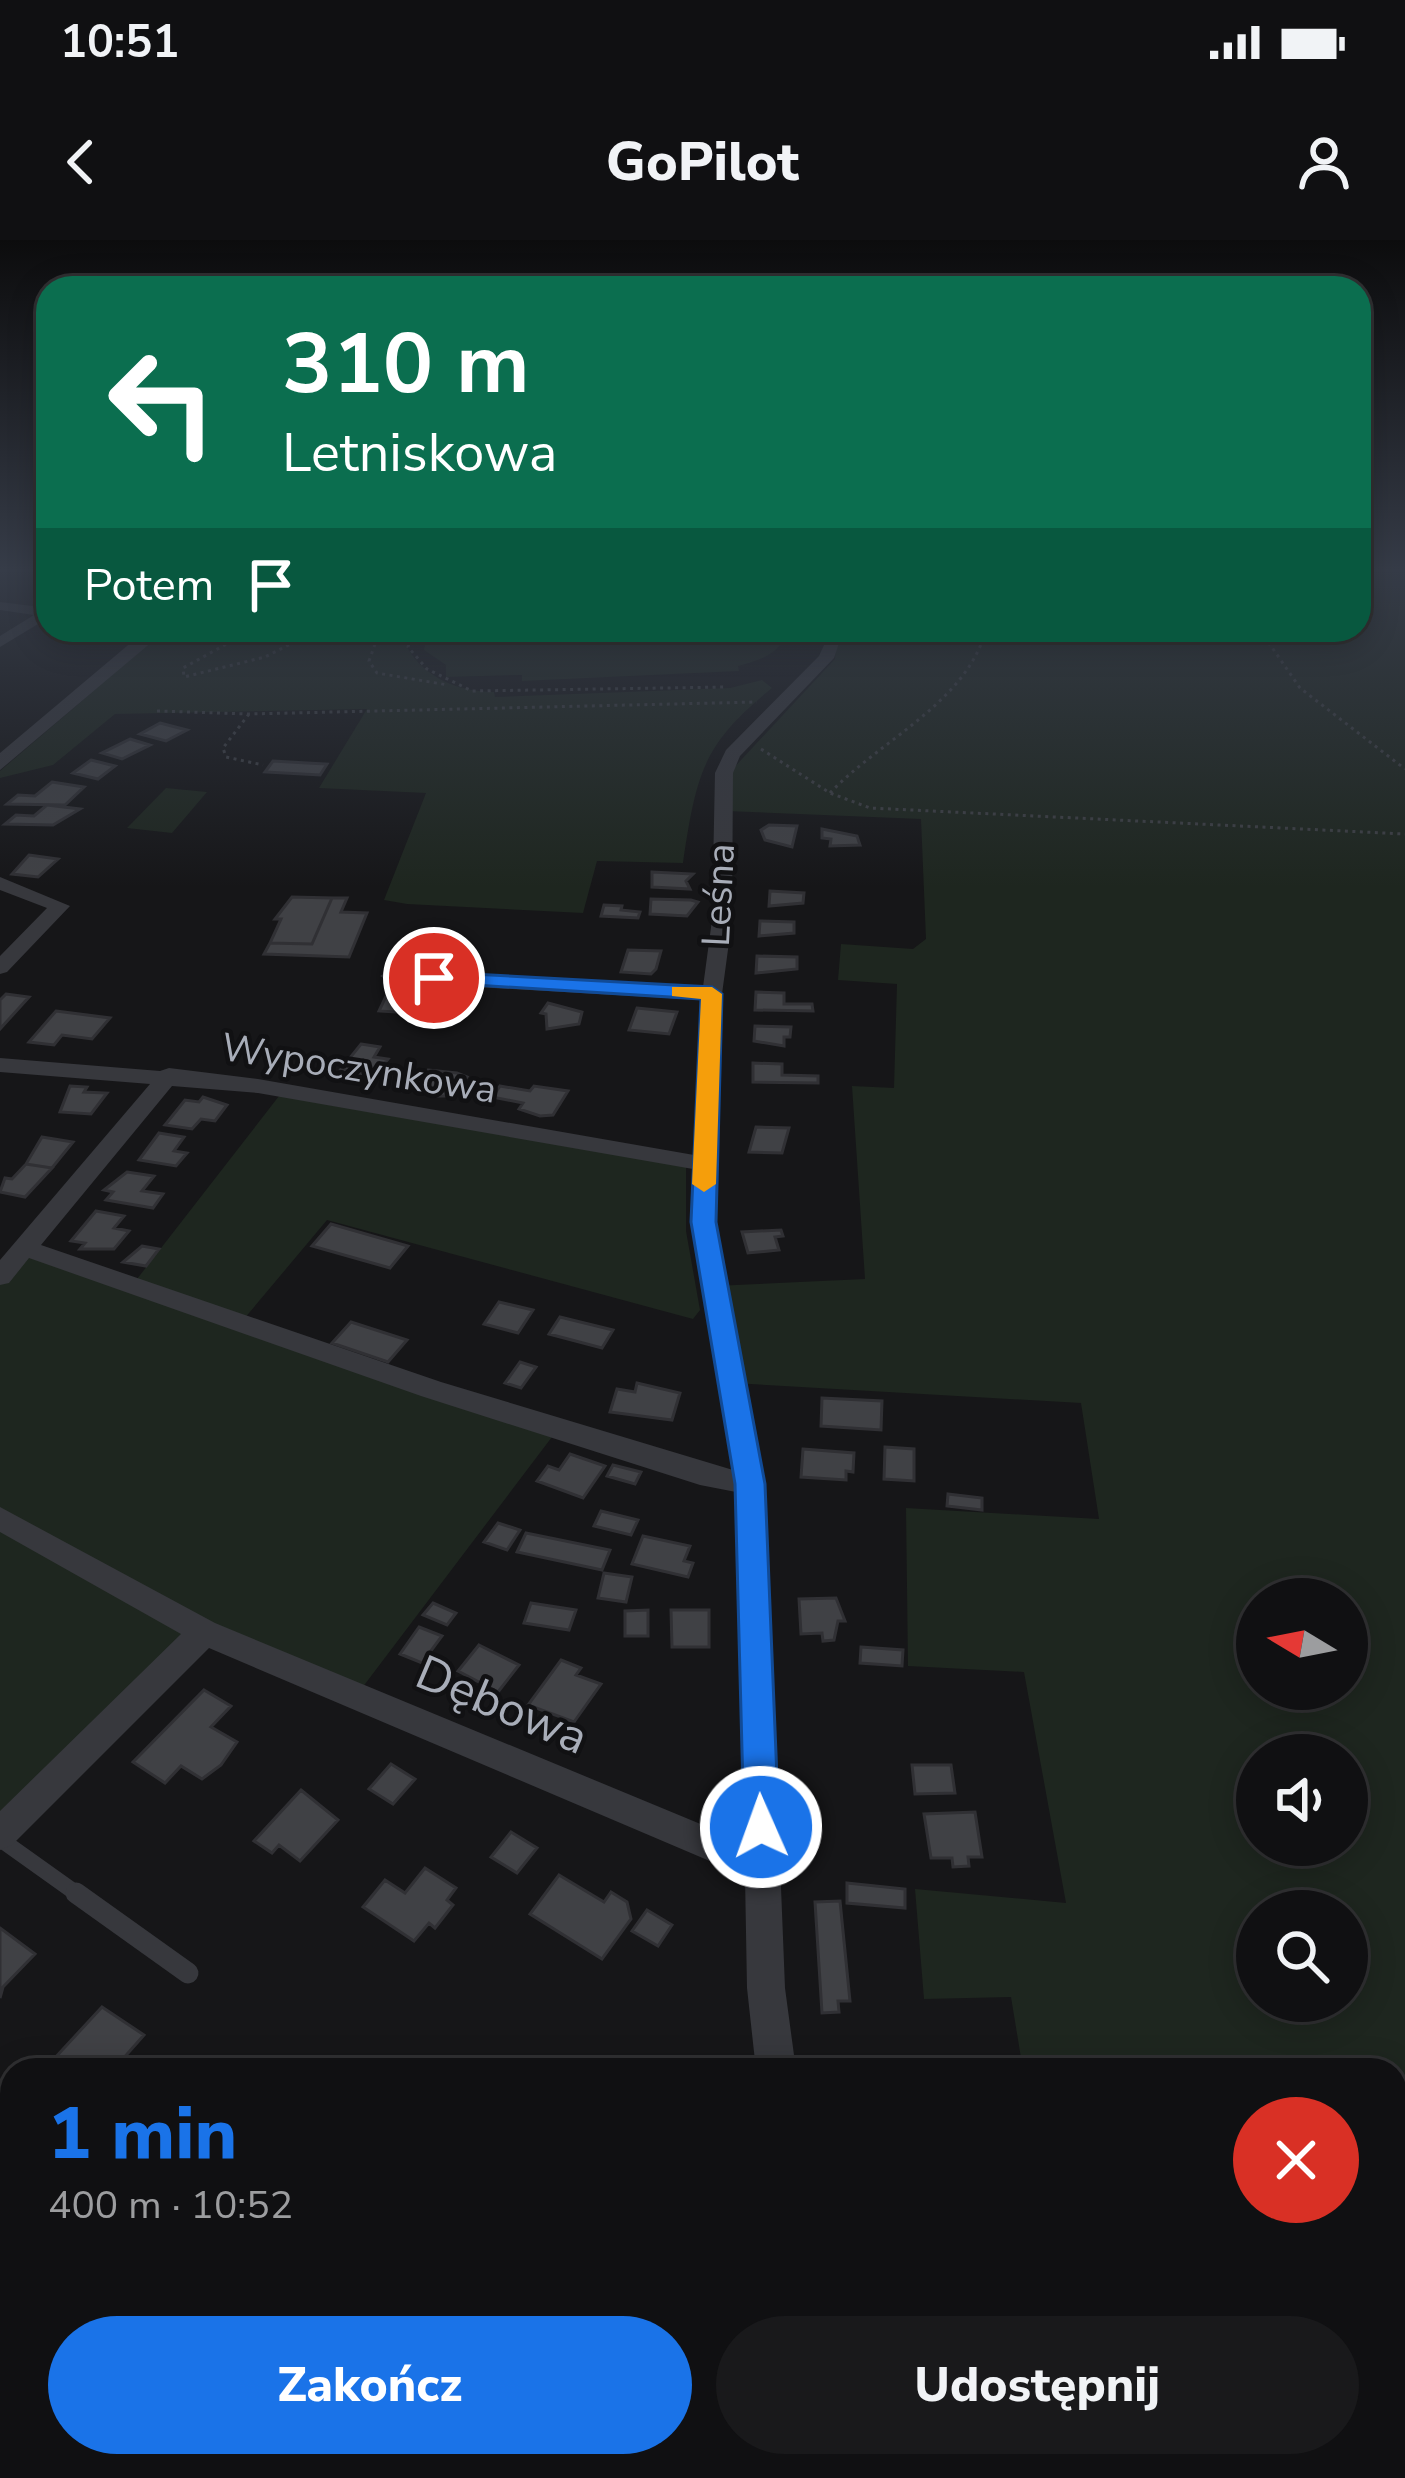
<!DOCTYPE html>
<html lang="pl">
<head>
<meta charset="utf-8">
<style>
	:root { --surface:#101012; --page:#19191b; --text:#f1f3f6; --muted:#9c9d9f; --line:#303032; --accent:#1a73e8 }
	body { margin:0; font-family:"Nunito Sans",sans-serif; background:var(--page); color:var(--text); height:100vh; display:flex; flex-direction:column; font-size:45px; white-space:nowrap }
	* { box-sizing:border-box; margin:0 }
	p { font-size:39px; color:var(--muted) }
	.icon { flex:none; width:66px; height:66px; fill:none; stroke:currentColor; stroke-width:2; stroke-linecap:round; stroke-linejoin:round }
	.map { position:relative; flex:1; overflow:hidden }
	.drawer { position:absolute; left:0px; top:1818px; width:1407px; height:420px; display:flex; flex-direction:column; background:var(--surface); border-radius:36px 36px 0 0; box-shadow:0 6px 30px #0003,0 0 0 3px var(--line) }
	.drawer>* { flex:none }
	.guide { position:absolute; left:36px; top:36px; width:1335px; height:366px; border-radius:36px; box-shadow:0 6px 30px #0003,0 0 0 3px var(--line); background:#0b6e4f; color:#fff; overflow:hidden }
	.needle { width:78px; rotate:280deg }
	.fabs { position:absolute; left:1236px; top:1338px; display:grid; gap:24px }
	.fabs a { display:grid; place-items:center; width:132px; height:132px; border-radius:50%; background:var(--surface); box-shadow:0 6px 30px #0003,0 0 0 3px var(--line); font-size:60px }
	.pin { position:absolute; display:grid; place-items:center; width:102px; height:102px; color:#fff; margin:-51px; border:6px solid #fff; border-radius:50%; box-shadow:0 3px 12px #0007 }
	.me { position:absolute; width:132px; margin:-66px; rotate:358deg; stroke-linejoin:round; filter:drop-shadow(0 0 9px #0008) }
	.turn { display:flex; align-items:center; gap:42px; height:252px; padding:0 48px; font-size:54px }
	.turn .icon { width:156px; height:156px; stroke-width:2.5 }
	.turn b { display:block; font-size:84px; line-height:102px }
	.then { display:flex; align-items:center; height:114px; padding:0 48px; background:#0003; gap:24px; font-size:45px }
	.round { display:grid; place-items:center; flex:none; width:126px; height:126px; border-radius:63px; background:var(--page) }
	.head { display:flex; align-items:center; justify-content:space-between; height:204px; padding:0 48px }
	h1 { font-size:72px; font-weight:800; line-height:90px; color:var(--accent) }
	.action { display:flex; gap:24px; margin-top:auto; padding:24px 48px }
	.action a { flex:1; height:138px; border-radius:72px; background:var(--accent); color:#fff; font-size:48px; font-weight:800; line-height:138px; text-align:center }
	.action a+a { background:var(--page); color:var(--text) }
	.status { display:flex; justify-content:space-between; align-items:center; height:84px; padding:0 60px; background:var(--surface); direction:ltr }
	.status svg { height:33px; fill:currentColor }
	header { display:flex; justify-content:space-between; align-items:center; height:156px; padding:0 48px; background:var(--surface); font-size:54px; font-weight:800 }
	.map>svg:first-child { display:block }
</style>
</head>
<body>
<div class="status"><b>10:51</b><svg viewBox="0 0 49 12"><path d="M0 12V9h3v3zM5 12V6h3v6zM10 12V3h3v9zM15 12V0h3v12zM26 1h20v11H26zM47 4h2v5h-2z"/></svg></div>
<header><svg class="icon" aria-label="back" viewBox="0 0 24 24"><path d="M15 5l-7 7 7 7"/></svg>GoPilot<svg class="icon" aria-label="person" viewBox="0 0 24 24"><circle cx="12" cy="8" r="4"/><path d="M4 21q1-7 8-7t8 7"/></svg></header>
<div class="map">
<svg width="1405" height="2238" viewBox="0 0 1405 2238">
	<rect width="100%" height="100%" fill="#161618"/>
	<path fill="#1e261f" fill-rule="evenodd" d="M 1359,333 L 1405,333 L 1405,2037 L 1395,2037 L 1395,1830 L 1023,1830 L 1011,1757 L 924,1759 L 915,1649 L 1066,1663 L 1024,1432 L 908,1426 L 906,1268 L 1099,1279 L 1081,1163 L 733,1143 L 715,1046 L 865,1039 L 852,846 L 894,848 L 897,744 L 838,740 L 841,704 L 913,709 L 926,699 L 921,579 L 726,571 L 728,534 L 835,419 L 837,390 L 1359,390 ZM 1257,1359 L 1347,1359 L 1347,1449 L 1257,1449 ZM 1257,1515 L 1347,1515 L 1347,1605 L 1257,1605 ZM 1257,1671 L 1347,1671 L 1347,1761 L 1257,1761 Z
		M 165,390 L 412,390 L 407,407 C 424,438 460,452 494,452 L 495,457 L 730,448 L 762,440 L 772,448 C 705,503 697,528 683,623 L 597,621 L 583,673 L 407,664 L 384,660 L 426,553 L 319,548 L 367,469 L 115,474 L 53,525 L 0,538 L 0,531 Z
		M 428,390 L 785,390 C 784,414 758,420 738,426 L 739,431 L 522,441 L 522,435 L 446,437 L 446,425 L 424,410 Z
		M 166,548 L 207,552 L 172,593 L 127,588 Z
		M 279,856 L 686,927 L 686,991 L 700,1070 L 693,1079 L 327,980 L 244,1079 L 137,1039 Z
		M 25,1008 L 558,1189 L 356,1456 L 204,1392 L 0,1594 L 0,1037 Z"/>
	<path fill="#404145" stroke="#303034" stroke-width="3" d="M 160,483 L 187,490 L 166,501 L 140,494 Z
		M 130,499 L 150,505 L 122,519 L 102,513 Z
		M 91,520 L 115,526 L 98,539 L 73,533 Z
		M 273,521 L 307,523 L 327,524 L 320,535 L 265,532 Z
		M 52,542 L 84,547 L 65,565 L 7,564 L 18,555 L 35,556 Z
		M 47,565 L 80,569 L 53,585 L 5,584 L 16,575 L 34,576 Z
		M 769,585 L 797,586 L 792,607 L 765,600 L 761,590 Z
		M 822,589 L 857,596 L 860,605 L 830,606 L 831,599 L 822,598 Z
		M 29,615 L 58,619 L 38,637 L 12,634 Z
		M 652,632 L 693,634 L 686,641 L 690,649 L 652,647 Z
		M 770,651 L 804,653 L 803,663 L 769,666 Z
		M 292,657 L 332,658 L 312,704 L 270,703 L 281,679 L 275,679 Z
		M 332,658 L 347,658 L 341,672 L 367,673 L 349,717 L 264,714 L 270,703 L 312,704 Z
		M 651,659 L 691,660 L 698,662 L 687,676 L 650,674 Z
		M 604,665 L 622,666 L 621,670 L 640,672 L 638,678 L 601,676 Z
		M 760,681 L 794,682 L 794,693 L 759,696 Z
		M 415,705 L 448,705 L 442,724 L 409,723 Z
		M 628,710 L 661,711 L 656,729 L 651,734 L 621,732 Z
		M 757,716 L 797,717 L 797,729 L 756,733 Z
		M 756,752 L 784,753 L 784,764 L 812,764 L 813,771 L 755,770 Z
		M 436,753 L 448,757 L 441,775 L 379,771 L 387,754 Z
		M 6,754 L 29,757 L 0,789 L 0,760 Z
		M 548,763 L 582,772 L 579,784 L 547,789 L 546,774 L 541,773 Z
		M 637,768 L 677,772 L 669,794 L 629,790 Z
		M 56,771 L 110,778 L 92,799 L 62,795 L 54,805 L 29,802 Z
		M 755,786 L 791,787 L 790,797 L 784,797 L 784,806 L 754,801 Z
		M 361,804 L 380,807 L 374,817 L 388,819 L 377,832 L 379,838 L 341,829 Z
		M 753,823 L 782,824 L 782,835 L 818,836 L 818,843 L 753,842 Z
		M 428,830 L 457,833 L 467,837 L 453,856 L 437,856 L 413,849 Z
		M 70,846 L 87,847 L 84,852 L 107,853 L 91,874 L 60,872 Z
		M 500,846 L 530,851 L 534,846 L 568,851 L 553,875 L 540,876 L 519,869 L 523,863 L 492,857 Z
		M 203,857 L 227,865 L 215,881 L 201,879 L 192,889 L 165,885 L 185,860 L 199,862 Z
		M 756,887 L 789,888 L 782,913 L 749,912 Z
		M 159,893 L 184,897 L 174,911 L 187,913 L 176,926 L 139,920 Z
		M 42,897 L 73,902 L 52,928 L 26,924 Z
		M 26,924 L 52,928 L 25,957 L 0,952 L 5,938 L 12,939 Z
		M 127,932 L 154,936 L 142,951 L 163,954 L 153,968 L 106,960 L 113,952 L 104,950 Z
		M 96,971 L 124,976 L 114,988 L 129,991 L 114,1009 L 80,1009 L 85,1003 L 71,1001 Z
		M 331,984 L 408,1006 L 390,1028 L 312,1006 Z
		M 781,990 L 783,996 L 775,997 L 779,1010 L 748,1013 L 742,992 Z
		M 142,1006 L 159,1009 L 146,1026 L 123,1022 Z
		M 499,1062 L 533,1070 L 518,1093 L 484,1084 Z
		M 560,1077 L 613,1090 L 602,1108 L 549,1094 Z
		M 351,1082 L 407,1100 L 388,1122 L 332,1103 Z
		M 520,1122 L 536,1127 L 521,1148 L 505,1143 Z
		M 637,1143 L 680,1153 L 672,1180 L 610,1172 L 617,1149 L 635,1152 Z
		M 822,1158 L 882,1161 L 881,1190 L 821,1186 Z
		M 885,1207 L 914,1209 L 914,1241 L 884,1239 Z
		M 803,1209 L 854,1213 L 853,1232 L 846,1231 L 846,1240 L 801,1237 Z
		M 570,1214 L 605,1226 L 583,1258 L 537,1241 L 548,1226 L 559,1230 Z
		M 613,1225 L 641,1232 L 635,1244 L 607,1236 Z
		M 948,1254 L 982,1258 L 982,1270 L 947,1266 Z
		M 601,1271 L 638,1280 L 631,1295 L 594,1286 Z
		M 498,1283 L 520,1290 L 507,1310 L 484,1302 Z
		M 526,1293 L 610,1310 L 602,1330 L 517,1312 Z
		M 643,1296 L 690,1306 L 684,1321 L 693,1323 L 688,1337 L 632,1324 Z
		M 604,1333 L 632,1337 L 626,1362 L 598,1358 Z
		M 836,1358 L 845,1381 L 838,1381 L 834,1400 L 823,1401 L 822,1393 L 801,1394 L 799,1359 Z
		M 433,1363 L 456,1373 L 447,1385 L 423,1375 Z
		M 531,1363 L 576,1370 L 569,1390 L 524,1383 Z
		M 648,1370 L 648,1396 L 625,1396 L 625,1371 Z
		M 671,1370 L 709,1370 L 709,1407 L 672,1407 Z
		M 419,1387 L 442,1396 L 422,1423 L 400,1414 Z
		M 479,1405 L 519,1425 L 498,1452 L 458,1431 Z
		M 861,1407 L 903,1410 L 902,1426 L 860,1423 Z
		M 561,1420 L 581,1428 L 576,1435 L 601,1444 L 574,1482 L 528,1465 Z
		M 204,1450 L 231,1466 L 211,1487 L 237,1502 L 221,1525 L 202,1539 L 181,1526 L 165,1543 L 133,1522 Z
		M 391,1524 L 415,1539 L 393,1564 L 369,1549 Z
		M 912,1525 L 951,1525 L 955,1553 L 915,1554 Z
		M 301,1550 L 338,1580 L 300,1621 L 279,1605 L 272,1613 L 254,1601 Z
		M 975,1572 L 982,1617 L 968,1617 L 969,1626 L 953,1627 L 952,1618 L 931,1618 L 924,1574 Z
		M 511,1592 L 537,1608 L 517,1633 L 491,1617 Z
		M 425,1628 L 456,1648 L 447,1660 L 453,1665 L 435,1688 L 429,1683 L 414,1701 L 363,1667 L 385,1640 L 405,1653 Z
		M 559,1635 L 604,1662 L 611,1652 L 627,1662 L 631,1679 L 602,1719 L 530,1674 Z
		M 847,1643 L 905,1649 L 905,1668 L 847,1663 Z
		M 840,1661 L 850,1761 L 838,1761 L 839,1772 L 822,1773 L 815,1662 Z
		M 647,1670 L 672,1685 L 658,1706 L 632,1691 Z
		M 0,1688 L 35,1714 L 3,1747 L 0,1758 Z
		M 102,1767 L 144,1795 L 113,1830 L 63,1830 L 52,1821 Z
		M 903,2226 L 981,2226 L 981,2238 L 903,2232 Z
		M 1169,2226 L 1261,2226 L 1265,2238 L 1173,2238 Z"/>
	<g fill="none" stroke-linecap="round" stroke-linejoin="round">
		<path stroke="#3d3f44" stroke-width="3" stroke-dasharray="3 4.5" stroke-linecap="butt" d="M 252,390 L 183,428 L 184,437 L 265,417 L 318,390
			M 380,390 L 369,421 L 377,433 L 448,445
			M 413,390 L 408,407 L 427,429 L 472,451 L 727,447
			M 1260,390 L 1300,448 L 1405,529
			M 157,471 L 249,474 L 757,462
			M 249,474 L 223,508 L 226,517 L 263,525
			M 761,509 L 830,553 L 870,568 L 1405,594
			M 830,553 C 879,501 966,463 986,390"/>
		<path stroke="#37383d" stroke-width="16" d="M 0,1599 L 80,1656"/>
		<path stroke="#37383d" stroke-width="21" d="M 76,1653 L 188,1733"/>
		<path fill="#37383d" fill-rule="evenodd" d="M 0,362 L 48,368 L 48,378 L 0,407 L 0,396 L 34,375 L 0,370 Z
			M 821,390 L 835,390 L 839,403 L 834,418 L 740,516 L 733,533 L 732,680 L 722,754 L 715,983 L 765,1244 L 785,1748 L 796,1830 L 756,1830 L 747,1748 L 745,1636 L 209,1408 L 12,1605 L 0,1610 L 0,1571 L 181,1394 L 0,1292 L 0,1267 L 215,1383 L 744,1602 L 736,1252 L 700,1245 L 421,1156 L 29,1018 L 9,1043 L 0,1045 L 0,1020 L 150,844 L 0,832 L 0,818 L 160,831 L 169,828 L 258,839 L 694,915 L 701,760 L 390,742 L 380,736 L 390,730 L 703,747 L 712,680 L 715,533 L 726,510 L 819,416 L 825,403 ZM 172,846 L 258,853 L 693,929 L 691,983 L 733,1230 L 441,1142 L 41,1005 Z
			M 0,637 L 70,666 L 7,732 L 0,734 L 0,716 L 47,668 L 0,650 Z
			M 799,2226 L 845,2226 L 847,2238 L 801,2238 Z
			M 1102,2226 L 1148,2226 L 1152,2238 L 1106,2238 Z"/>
		<path fill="#37383d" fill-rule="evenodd" d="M 146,390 L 166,390 L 0,530 L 0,513 Z"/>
	</g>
	<linearGradient id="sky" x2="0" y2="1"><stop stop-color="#0c0c0d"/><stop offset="0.51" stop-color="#363c48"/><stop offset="1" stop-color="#363c48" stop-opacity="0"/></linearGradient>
	<rect width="1405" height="647" fill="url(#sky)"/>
	<path fill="#1a73e8" stroke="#114b97" stroke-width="3" d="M 434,732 L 712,747 L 722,754 L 716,982 L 765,1244 L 779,1587 L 774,1598 L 761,1603 L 749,1598 L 744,1587 L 735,1244 L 691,982 L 701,759 L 426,742 L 423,738 Z"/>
	<path fill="#f59e0b" d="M 672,747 L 712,747 L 722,754 L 716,944 L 704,952 L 692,944 L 701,759 L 672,756 Z"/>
	<g text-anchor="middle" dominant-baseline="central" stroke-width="9" stroke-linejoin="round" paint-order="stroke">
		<g font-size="39" fill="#a8adb8" stroke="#111113">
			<text transform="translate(719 655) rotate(-87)">Leśna</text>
			<text transform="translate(359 829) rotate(9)">Wypoczynkowa</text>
		</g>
		<g font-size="48" fill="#a8adb8" stroke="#111113">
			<text transform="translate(502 1465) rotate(23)">Dębowa</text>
		</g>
	</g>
</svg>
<div class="fabs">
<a><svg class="needle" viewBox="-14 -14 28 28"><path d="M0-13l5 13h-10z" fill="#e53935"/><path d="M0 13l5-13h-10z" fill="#9c9d9f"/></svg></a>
<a><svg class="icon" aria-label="sound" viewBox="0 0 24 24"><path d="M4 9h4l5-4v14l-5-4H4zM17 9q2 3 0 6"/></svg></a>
<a><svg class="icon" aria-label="search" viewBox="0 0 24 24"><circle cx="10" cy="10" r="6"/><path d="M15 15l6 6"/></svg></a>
</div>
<div class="pin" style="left:434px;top:738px;background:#d93025"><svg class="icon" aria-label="arrive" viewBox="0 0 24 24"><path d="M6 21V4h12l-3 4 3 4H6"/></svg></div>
<svg class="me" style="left:761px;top:1587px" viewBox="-20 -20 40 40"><circle r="17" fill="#1a73e8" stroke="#fff" stroke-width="3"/><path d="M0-11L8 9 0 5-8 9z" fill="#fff"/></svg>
<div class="guide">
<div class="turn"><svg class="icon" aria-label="left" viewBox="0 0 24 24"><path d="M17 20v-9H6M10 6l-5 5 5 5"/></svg><div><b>310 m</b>Letniskowa</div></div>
<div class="then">Potem<svg class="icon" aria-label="arrive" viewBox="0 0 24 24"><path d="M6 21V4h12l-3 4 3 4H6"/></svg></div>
</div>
<section class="drawer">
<div class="head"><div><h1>1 min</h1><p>400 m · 10:52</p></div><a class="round" style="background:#d93025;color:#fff"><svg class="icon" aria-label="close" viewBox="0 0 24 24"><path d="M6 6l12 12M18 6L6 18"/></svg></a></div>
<div class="action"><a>Zakończ</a><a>Udostępnij</a></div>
</section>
</div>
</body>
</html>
